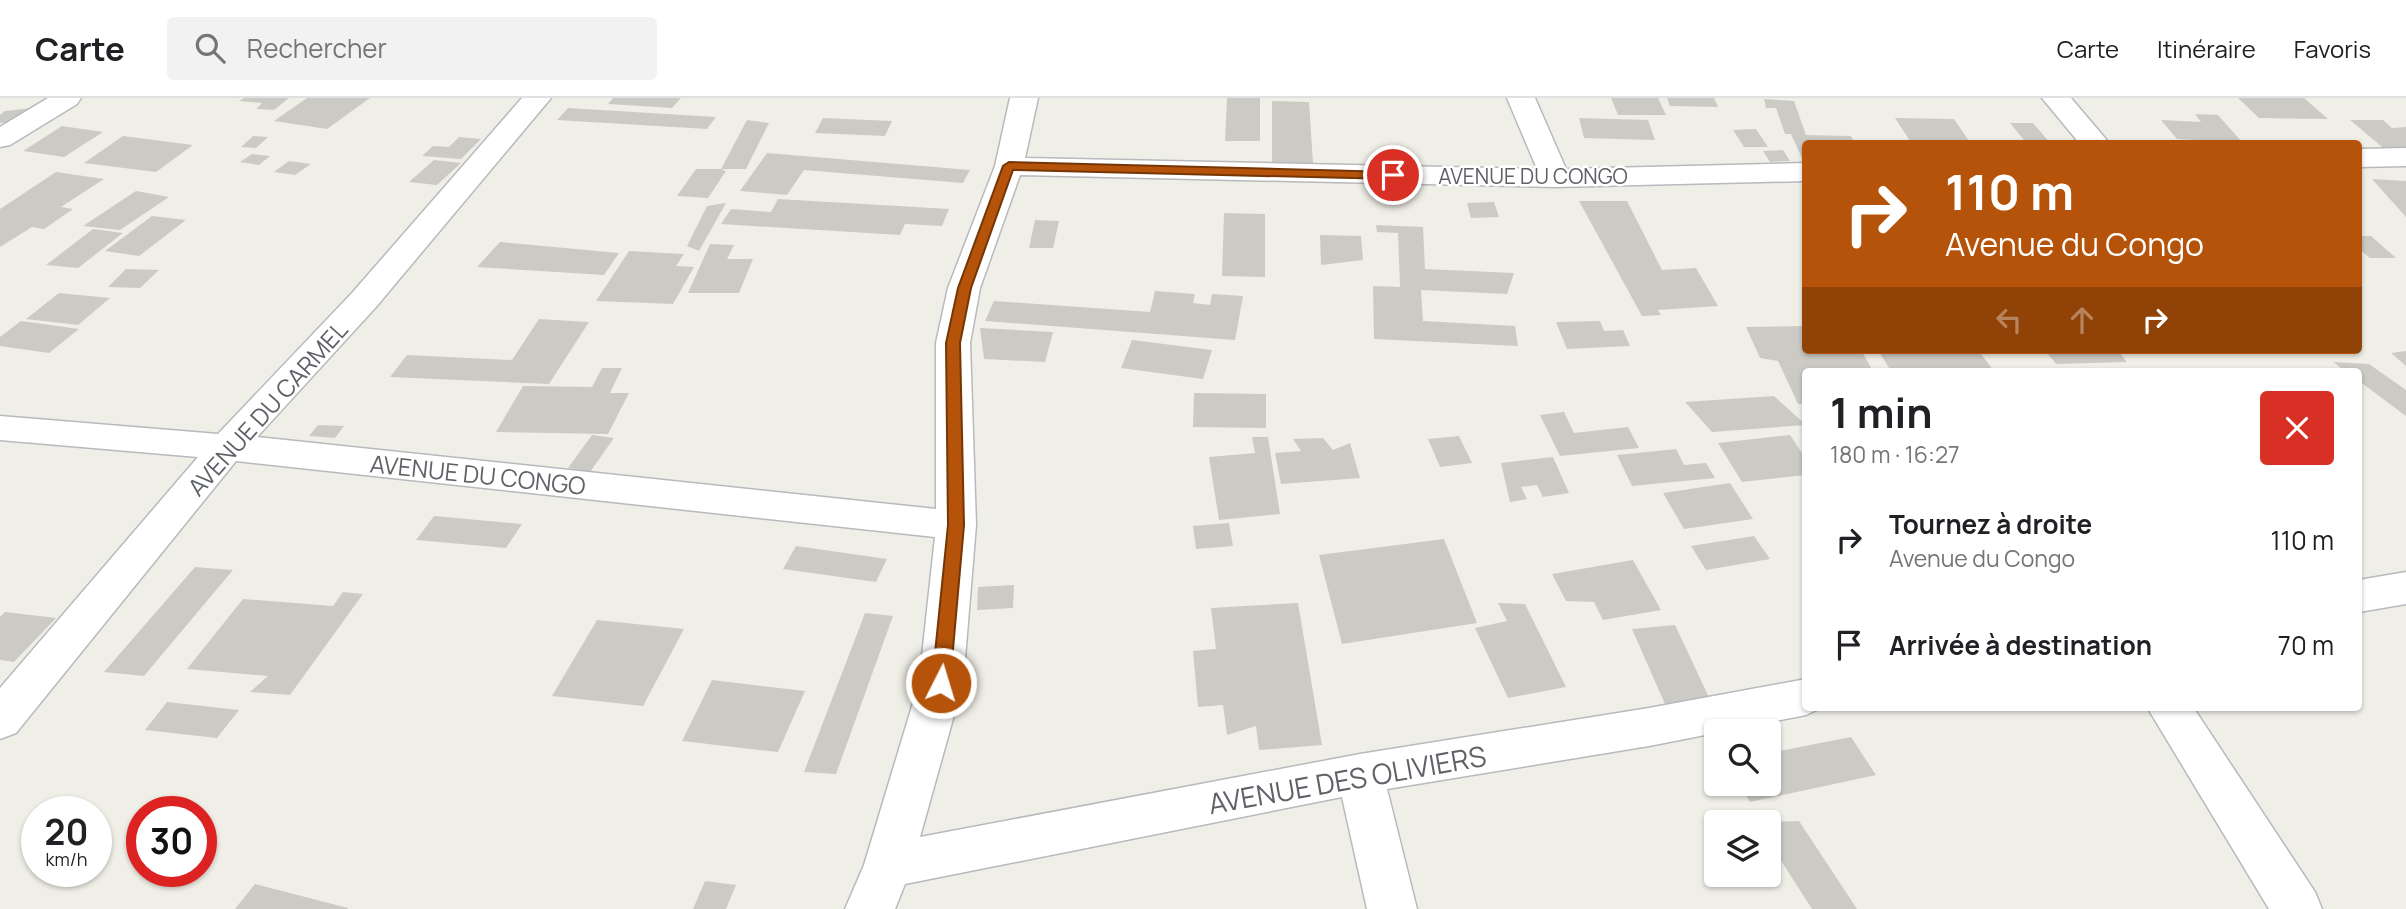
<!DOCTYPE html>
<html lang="fr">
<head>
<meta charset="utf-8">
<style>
	:root { --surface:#fff; --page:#f2f2f2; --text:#202124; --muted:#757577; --line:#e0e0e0 }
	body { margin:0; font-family:Manrope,sans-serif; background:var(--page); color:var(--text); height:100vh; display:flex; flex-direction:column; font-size:26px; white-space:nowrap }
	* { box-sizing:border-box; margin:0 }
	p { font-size:23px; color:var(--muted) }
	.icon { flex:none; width:38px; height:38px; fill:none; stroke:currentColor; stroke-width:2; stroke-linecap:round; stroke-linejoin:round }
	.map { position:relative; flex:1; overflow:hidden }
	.drawer { position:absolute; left:1802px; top:270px; width:560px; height:343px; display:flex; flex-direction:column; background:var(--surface); border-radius:7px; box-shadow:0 2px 5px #0004 }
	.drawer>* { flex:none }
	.guide { position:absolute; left:1802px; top:42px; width:560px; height:214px; border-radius:7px; box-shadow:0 2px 5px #0004; background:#b45309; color:#fff; overflow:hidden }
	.controls { position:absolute; left:1704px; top:621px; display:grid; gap:14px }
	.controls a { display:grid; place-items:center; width:77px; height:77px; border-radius:7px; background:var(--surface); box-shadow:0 2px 5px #0004; font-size:35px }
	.speed { position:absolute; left:21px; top:698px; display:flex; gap:14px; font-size:35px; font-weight:700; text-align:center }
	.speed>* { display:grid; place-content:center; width:91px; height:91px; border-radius:50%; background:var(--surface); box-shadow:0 2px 5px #0004; line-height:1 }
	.speed small { font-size:18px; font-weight:400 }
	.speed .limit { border:10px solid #d22; background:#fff; color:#111 }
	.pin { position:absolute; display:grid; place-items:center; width:60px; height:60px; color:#fff; margin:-30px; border:4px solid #fff; border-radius:50%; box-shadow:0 2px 7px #0007 }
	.me { position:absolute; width:77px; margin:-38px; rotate:5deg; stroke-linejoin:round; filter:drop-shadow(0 0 5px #0008) }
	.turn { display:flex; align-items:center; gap:24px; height:147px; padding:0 28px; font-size:32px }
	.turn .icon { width:91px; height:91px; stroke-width:2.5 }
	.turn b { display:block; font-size:49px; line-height:60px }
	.lanes { display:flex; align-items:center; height:66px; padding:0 28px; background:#0003; justify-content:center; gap:35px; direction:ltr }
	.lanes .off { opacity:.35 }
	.round { display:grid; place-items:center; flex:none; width:74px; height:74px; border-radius:7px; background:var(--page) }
	.head { display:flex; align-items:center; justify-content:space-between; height:119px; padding:0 28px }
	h1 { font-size:42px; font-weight:700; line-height:52px }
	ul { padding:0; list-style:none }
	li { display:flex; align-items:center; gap:21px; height:105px; padding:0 28px }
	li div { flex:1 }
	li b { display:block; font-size:26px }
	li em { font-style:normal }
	header { display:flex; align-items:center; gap:42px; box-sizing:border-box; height:98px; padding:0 35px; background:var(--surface); border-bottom:2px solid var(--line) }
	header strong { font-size:33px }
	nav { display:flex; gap:38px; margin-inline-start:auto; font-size:24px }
	.search { width:490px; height:63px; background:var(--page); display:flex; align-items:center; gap:18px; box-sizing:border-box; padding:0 24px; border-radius:7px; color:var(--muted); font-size:26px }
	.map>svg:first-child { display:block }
</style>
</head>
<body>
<header>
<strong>Carte</strong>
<div class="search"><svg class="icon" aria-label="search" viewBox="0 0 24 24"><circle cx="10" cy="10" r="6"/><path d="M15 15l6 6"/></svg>Rechercher</div>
<nav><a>Carte</a><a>Itinéraire</a><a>Favoris</a></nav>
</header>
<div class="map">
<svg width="2406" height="811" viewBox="0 0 2406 811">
	<rect width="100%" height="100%" fill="#f0efe7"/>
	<path fill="#cccac4" d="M 244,0 L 289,0 L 274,12 L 256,11 L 262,5 L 239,3 Z
		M 307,0 L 370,0 L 327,31 L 274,23 Z
		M 613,0 L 681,0 L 672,10 L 608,6 Z
		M 1227,0 L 1260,0 L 1260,43 L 1225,43 Z
		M 1611,0 L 1658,0 L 1666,17 L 1618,17 Z
		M 1667,0 L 1714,0 L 1718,9 L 1670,8 Z
		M 2238,0 L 2304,0 L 2328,21 L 2259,20 Z
		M 1764,1 L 1794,3 L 1806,37 L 1851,38 L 1855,46 L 1806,46 L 1806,61 L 1802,60 L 1791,36 L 1785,36 L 1776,10 L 1766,10 Z
		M 1272,3 L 1309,4 L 1313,65 L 1272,65 Z
		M 41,9 L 14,24 L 0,25 L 0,17 L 5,13 Z
		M 568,10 L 716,19 L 707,31 L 557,22 Z
		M 2195,16 L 2218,17 L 2242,44 L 2177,41 L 2161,22 L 2201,24 Z
		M 823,20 L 892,23 L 885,38 L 815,35 Z
		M 1579,20 L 1648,22 L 1655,42 L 1584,40 Z
		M 1895,20 L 1954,21 L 1971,46 L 1912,46 Z
		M 747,22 L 769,25 L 746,71 L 721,71 L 726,73 L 708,100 L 677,98 L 696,71 L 721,71 Z
		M 2350,22 L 2383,22 L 2392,30 L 2406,29 L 2406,53 L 2387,53 Z
		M 2010,25 L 2033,25 L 2051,46 L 2027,46 Z
		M 62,28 L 103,34 L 64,59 L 23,53 Z
		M 1756,31 L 1768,49 L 1744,49 L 1733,32 Z
		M 123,38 L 193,47 L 156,74 L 84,65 Z
		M 253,38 L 268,39 L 256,50 L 241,49 Z
		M 459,39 L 481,41 L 461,61 L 422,58 L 433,48 L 449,49 Z
		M 1783,52 L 1790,63 L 1770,64 L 1763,53 Z
		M 767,55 L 970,72 L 963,85 L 804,72 L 787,97 L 740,93 Z
		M 252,56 L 270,58 L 259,67 L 240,64 Z
		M 434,62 L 461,65 L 437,87 L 409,84 Z
		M 289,63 L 311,66 L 295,77 L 274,74 Z
		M 56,74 L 104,81 L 61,109 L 73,111 L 44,131 L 32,129 L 0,149 L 0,111 Z
		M 2372,81 L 2406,83 L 2406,119 Z
		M 136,93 L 169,99 L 120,132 L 83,128 Z
		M 778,101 L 949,111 L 942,128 L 905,126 L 900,137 L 721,126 L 731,111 L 771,114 Z
		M 1579,103 L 1627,103 L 1662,172 L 1696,170 L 1718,208 L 1658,212 L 1661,217 L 1642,218 Z
		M 1494,104 L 1499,119 L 1471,120 L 1467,105 Z
		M 726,105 L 699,153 L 687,148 L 707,108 Z
		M 1224,115 L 1265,116 L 1265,179 L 1222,178 Z
		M 152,118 L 186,122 L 139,158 L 105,153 Z
		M 1035,122 L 1059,123 L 1053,150 L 1029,150 Z
		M 1376,127 L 1423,129 L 1425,171 L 1514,175 L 1507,196 L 1421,192 L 1423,223 L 1515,228 L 1518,248 L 1374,241 L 1373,188 L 1400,189 L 1398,135 L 1377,134 Z
		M 93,131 L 123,135 L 78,170 L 46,167 Z
		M 1320,137 L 1361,138 L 1363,162 L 1321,167 Z
		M 2359,138 L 2371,138 L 2396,160 L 2370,160 L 2359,151 Z
		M 500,144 L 619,155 L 604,177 L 477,169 Z
		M 710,146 L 734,147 L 727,161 L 753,161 L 739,195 L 688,195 Z
		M 629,153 L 684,156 L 676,168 L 694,169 L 673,206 L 596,203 Z
		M 126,171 L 159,172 L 140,190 L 108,189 Z
		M 1155,193 L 1195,196 L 1193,205 L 1210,207 L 1212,196 L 1243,198 L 1235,242 L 985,223 L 994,203 L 1150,214 Z
		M 59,195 L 110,200 L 78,227 L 26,221 Z
		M 539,221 L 589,224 L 549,286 L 390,279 L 407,257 L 512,262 Z
		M 21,223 L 79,231 L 49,255 L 0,248 L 0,239 Z
		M 1600,223 L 1604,233 L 1623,232 L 1630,248 L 1567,251 L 1556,224 Z
		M 1806,228 L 1806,252 L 1861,252 L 1873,273 L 1806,273 L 1806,306 L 1798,306 L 1778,263 L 1760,260 L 1746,229 Z
		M 980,230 L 1053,234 L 1045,264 L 984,261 Z
		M 1132,242 L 1212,252 L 1203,281 L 1121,270 Z
		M 1878,252 L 1978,252 L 1994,273 L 1891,273 Z
		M 2045,252 L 2117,252 L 2127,264 L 2056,266 Z
		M 2406,253 L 2406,268 L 2391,255 Z
		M 2333,264 L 2369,266 L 2406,292 L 2406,318 L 2359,283 L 2359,273 L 2345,273 Z
		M 602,270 L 622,270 L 610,295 L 629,295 L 608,336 L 496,334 L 523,288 L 592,289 Z
		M 1194,295 L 1266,296 L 1266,330 L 1193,329 Z
		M 1774,298 L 1806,327 L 1712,334 L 1685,304 Z
		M 1564,314 L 1574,335 L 1628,329 L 1639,350 L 1560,358 L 1540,317 Z
		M 318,327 L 344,328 L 335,340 L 309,338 Z
		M 592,337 L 614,340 L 590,374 L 568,370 Z
		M 1790,337 L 1806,361 L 1806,377 L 1742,384 L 1718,345 Z
		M 1459,338 L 1472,365 L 1440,369 L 1428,341 Z
		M 1252,339 L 1268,339 L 1280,416 L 1219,422 L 1209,359 L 1255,355 Z
		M 1323,340 L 1333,352 L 1350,345 L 1360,380 L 1281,386 L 1275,355 L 1301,353 L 1293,341 Z
		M 1676,351 L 1684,367 L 1706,365 L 1715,380 L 1632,388 L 1617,357 Z
		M 1553,359 L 1569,395 L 1543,399 L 1537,387 L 1521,389 L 1527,401 L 1510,404 L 1501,365 Z
		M 1730,385 L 1753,421 L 1684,431 L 1663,395 Z
		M 434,418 L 522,426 L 506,450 L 416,442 Z
		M 1229,425 L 1233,448 L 1196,451 L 1193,428 Z
		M 1754,438 L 1770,461 L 1706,472 L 1691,448 Z
		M 1444,441 L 1477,525 L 1342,546 L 1319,457 Z
		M 796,448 L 887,461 L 876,484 L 783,471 Z
		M 1633,462 L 1661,512 L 1603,522 L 1594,504 L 1566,503 L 1552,476 Z
		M 195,469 L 233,472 L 144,578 L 104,574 Z
		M 1014,487 L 1013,510 L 977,512 L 978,489 Z
		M 343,494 L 363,496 L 290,597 L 250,594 L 268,578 L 187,571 L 243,501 L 333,508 Z
		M 1298,505 L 1322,647 L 1259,652 L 1256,628 L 1227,637 L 1223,607 L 1198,609 L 1193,553 L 1216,551 L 1211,510 Z
		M 1498,505 L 1525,506 L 1566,589 L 1508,600 L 1475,530 L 1507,523 Z
		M 5,514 L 56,520 L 14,564 L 0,562 L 0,519 Z
		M 865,515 L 893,518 L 836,676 L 804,674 Z
		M 597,522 L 684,531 L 643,608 L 552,598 Z
		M 1675,527 L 1713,608 L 1668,613 L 1632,531 Z
		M 712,582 L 805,593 L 778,654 L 682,643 Z
		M 167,604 L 239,612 L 217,640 L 145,632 Z
		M 1851,639 L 1876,677 L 1750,704 L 1740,686 L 1769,686 L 1769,655 Z
		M 1799,723 L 1857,811 L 1812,811 L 1769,744 L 1769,724 Z
		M 705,783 L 736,787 L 726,811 L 693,811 Z
		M 255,786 L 348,810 L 348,811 L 235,811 Z"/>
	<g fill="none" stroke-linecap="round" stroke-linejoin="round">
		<g stroke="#b7b9bd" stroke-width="3">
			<path id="street" d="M 48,0 L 81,0 L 77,6 L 10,47 L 0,49 L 0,29 Z
				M 522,0 L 551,0 L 376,209 L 257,339 L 936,411 L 936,245 L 948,190 L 995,68 L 1010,0 L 1038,0 L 1025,60 L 1537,71 L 1507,0 L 1535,0 L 1566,71 L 1806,65 L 1806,83 L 1555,89 L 1020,77 L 980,190 L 970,245 L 976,427 L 963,585 L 920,739 L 1360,656 L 1649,610 L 1806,581 L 1806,609 L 1823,609 L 1806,617 L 1649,648 L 1387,691 L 1417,811 L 1367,811 L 1342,699 L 905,786 L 895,811 L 845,811 L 864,767 L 919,585 L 935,439 L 236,363 L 16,635 L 0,641 L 0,590 L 198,359 L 0,342 L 0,318 L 218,336 L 352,195 Z
				M 2042,0 L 2071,0 L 2110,46 L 2080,46 Z
				M 2406,50 L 2406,68 L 2359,69 L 2359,51 Z
				M 2406,474 L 2406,506 L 2359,514 L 2359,482 Z
				M 2147,609 L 2193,609 L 2315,794 L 2322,811 L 2269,811 Z"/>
		</g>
		<use href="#street" fill="#fff" fill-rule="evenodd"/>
	</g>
	<path fill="#b45309" stroke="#753606" stroke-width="2" d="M 1009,64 L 1393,74 L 1399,77 L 1393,81 L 1013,72 L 971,190 L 960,245 L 964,427 L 950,585 L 941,593 L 932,585 L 948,427 L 946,245 L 958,190 L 1003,68 Z"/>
	<g text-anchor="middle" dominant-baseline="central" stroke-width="5" stroke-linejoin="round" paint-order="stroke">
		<g font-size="21" fill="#5e6267" stroke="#fff">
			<text x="1533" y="78">AVENUE DU CONGO</text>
		</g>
		<g font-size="24" fill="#5e6267" stroke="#fff">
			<text transform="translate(267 310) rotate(-48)">AVENUE DU CARMEL</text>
			<text transform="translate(478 376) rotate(6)">AVENUE DU CONGO</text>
		</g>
		<g font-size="28" fill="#5e6267" stroke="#fff">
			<text transform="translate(1347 681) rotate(-10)">AVENUE DES OLIVIERS</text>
		</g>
	</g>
</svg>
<div class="controls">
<a><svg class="icon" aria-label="search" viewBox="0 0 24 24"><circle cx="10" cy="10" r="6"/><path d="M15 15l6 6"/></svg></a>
<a><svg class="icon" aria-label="layers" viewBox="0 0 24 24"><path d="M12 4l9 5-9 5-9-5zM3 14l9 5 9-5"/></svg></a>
</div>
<div class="speed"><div>20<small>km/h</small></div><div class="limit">30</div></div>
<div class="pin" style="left:1393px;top:77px;background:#d93025"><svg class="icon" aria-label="arrive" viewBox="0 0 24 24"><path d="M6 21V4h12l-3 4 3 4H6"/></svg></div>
<svg class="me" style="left:941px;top:585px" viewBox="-20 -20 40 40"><circle r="17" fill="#b45309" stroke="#fff" stroke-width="3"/><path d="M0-11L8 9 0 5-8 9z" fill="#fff"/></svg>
<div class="guide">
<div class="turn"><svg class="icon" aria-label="right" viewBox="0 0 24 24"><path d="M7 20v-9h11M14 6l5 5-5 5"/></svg><div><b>110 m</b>Avenue du Congo</div></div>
<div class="lanes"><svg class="icon off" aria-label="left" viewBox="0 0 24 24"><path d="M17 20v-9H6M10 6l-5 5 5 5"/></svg><svg class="icon off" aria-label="ahead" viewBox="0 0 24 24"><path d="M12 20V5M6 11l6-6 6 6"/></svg><svg class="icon" aria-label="right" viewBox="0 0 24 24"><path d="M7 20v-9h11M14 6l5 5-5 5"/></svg></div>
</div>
<section class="drawer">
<div class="head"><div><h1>1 min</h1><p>180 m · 16:27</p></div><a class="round" style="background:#d93025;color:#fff"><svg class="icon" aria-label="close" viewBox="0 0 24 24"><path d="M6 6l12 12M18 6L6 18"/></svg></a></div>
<ul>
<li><svg class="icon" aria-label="right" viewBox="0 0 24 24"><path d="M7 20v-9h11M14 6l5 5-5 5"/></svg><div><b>Tournez à droite</b><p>Avenue du Congo</p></div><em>110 m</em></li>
<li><svg class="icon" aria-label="arrive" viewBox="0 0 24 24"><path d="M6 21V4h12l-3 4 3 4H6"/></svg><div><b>Arrivée à destination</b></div><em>70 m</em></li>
</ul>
</section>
</div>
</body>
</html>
